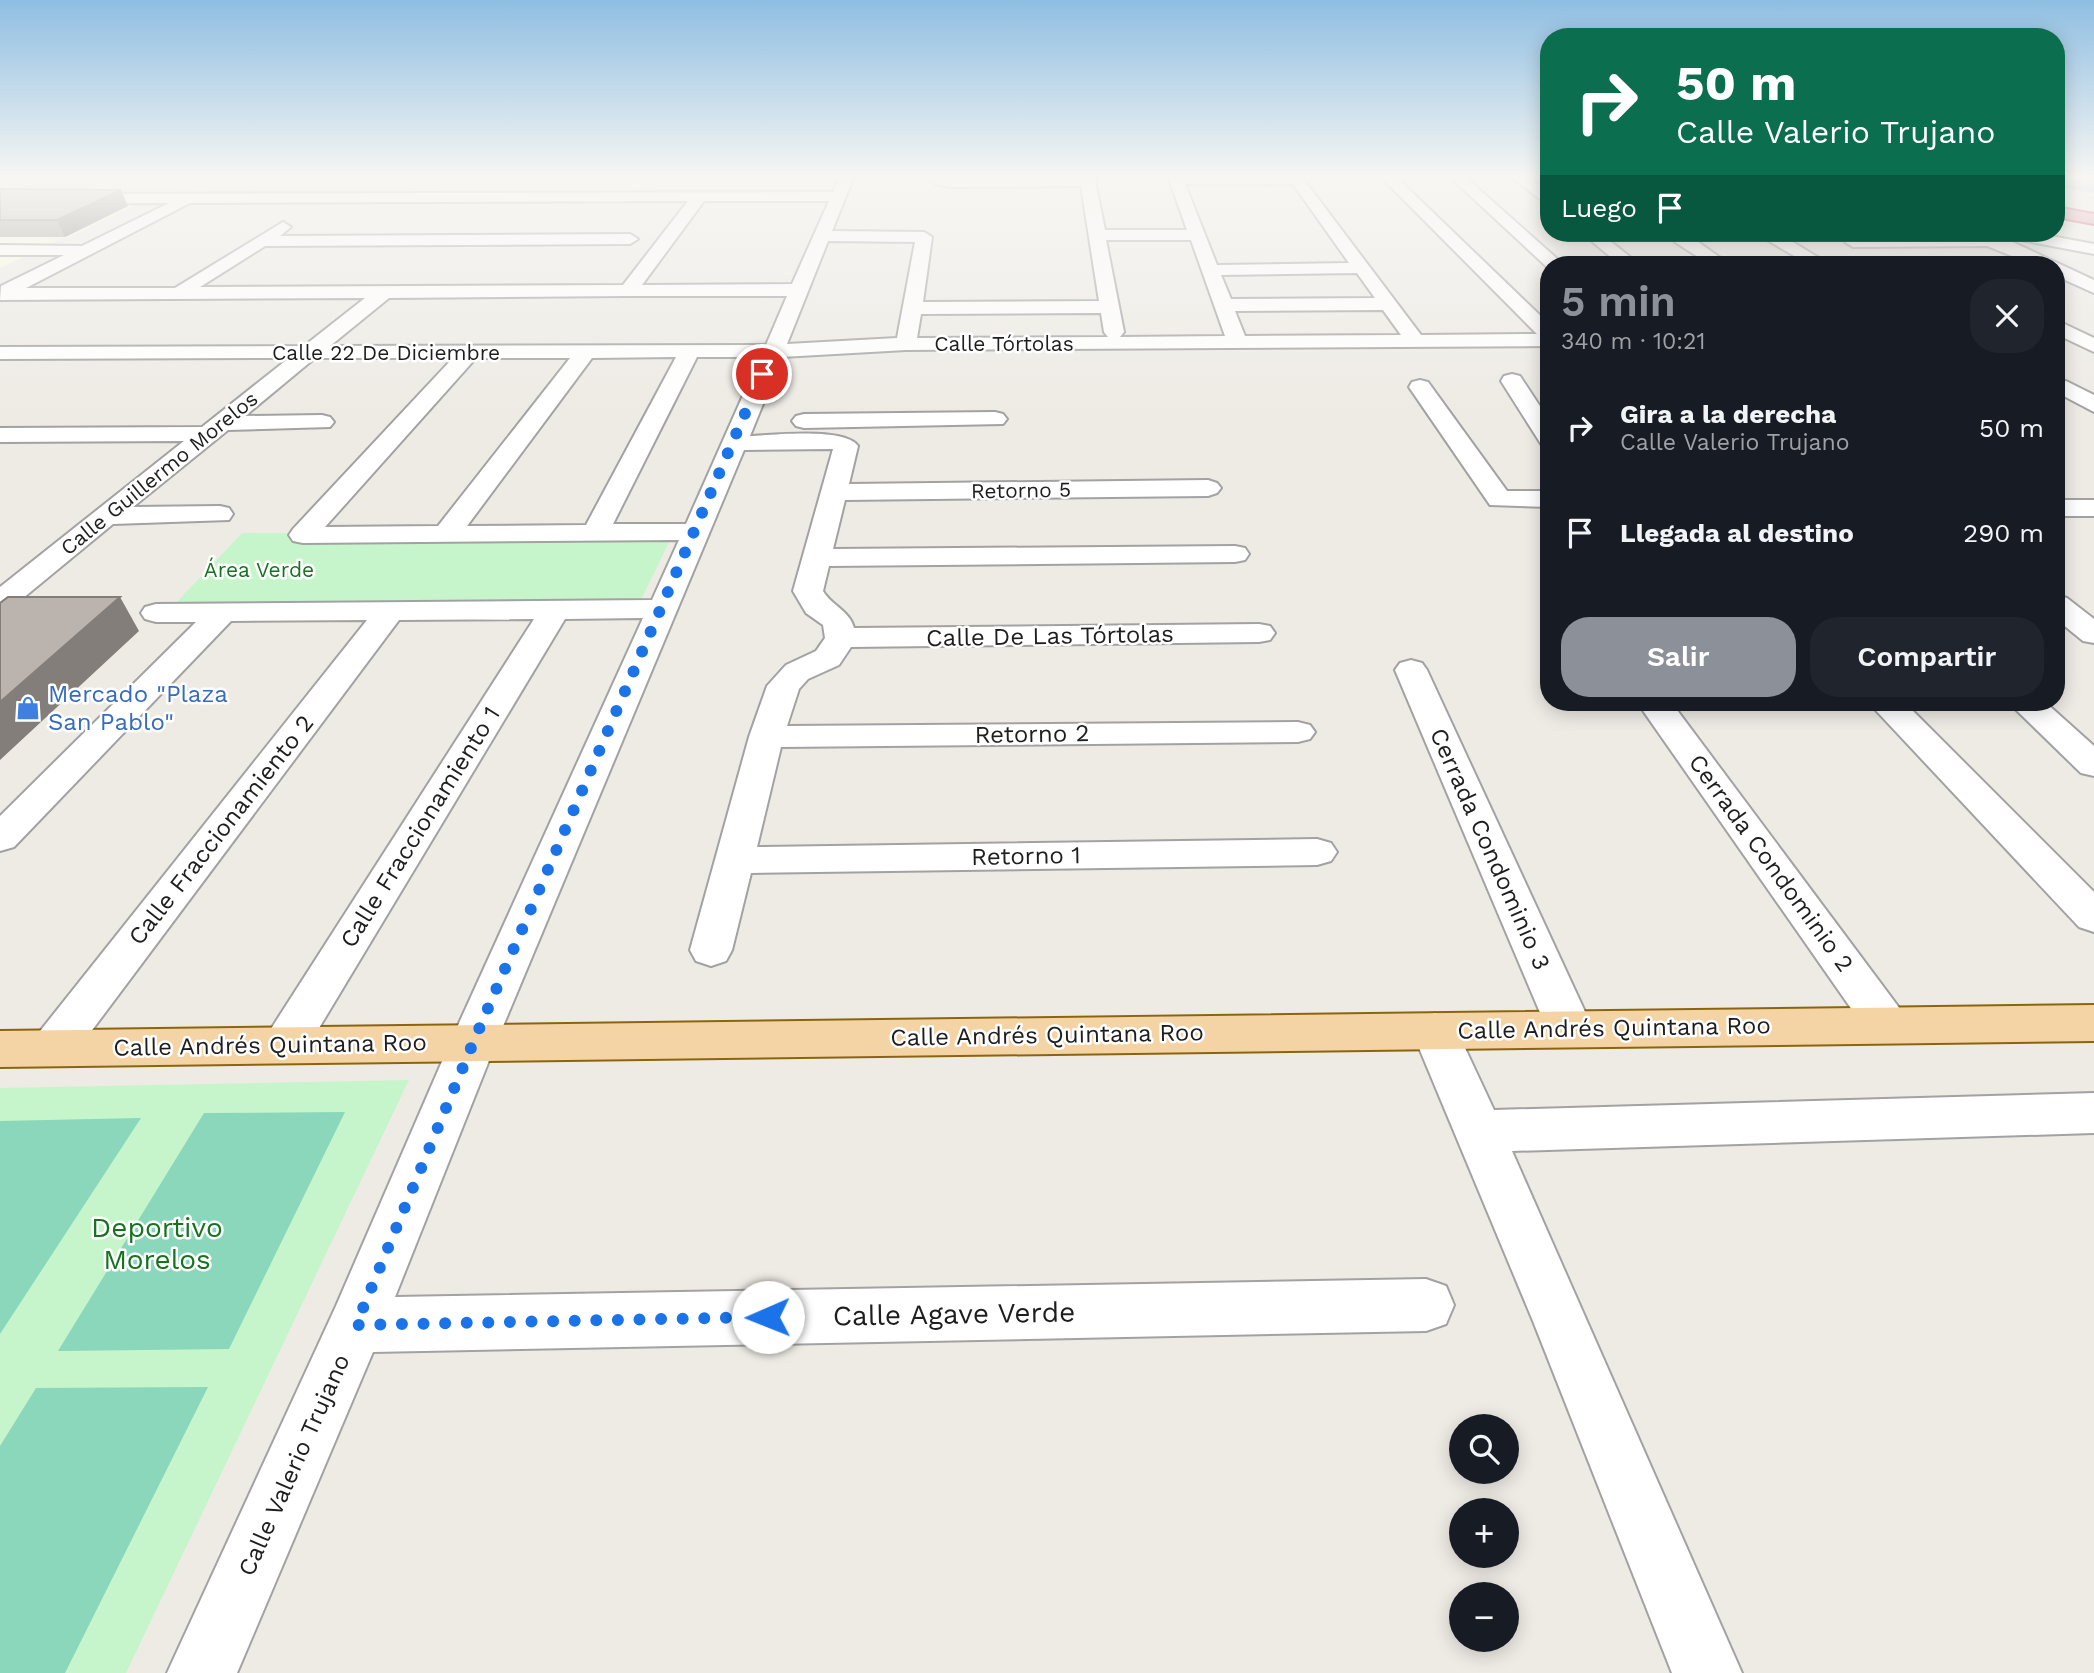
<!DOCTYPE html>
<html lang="es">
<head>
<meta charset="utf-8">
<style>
	:root { --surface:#171b24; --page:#20242c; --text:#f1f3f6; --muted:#9ea1a6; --accent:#8c9099 }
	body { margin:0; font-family:"Work Sans",sans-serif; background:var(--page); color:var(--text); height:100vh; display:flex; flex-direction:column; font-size:26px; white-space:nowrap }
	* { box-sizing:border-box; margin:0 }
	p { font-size:23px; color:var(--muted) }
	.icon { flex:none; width:38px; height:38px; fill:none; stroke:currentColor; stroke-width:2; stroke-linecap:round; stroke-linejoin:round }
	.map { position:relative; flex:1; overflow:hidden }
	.sheet { position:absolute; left:1540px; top:256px; width:525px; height:455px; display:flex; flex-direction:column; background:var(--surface); border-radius:28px; box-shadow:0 4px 18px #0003 }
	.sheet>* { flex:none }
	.top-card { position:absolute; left:1540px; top:28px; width:525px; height:214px; border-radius:28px; box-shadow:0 4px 18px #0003; background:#0b6e4f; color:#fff; overflow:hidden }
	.tools { position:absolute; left:1449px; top:1414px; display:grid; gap:14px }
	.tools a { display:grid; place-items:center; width:70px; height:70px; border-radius:50%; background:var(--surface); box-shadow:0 4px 18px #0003; font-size:35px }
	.pin { position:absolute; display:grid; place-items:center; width:60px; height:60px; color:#fff; margin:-30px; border:4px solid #fff; border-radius:50%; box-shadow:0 2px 7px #0007 }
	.me { position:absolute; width:77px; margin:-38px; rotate:269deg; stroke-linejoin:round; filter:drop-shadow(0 0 5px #0008) }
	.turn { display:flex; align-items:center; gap:24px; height:147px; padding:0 21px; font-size:32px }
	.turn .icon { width:91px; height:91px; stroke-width:2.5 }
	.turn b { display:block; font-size:49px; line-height:60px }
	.then { display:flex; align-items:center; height:66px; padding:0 21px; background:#0003; gap:14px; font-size:26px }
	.round { display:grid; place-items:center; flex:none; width:74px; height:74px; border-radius:28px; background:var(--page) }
	.summary { display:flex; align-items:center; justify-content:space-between; height:119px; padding:0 21px }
	h1 { font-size:42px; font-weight:600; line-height:52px; color:var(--accent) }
	.primary-button { display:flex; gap:14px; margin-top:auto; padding:14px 21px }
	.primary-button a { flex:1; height:80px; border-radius:28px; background:var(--accent); color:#fff; font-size:28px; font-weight:600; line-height:80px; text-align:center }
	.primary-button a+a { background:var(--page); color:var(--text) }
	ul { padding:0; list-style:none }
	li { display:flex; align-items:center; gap:21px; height:105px; padding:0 21px }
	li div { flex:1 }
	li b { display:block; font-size:26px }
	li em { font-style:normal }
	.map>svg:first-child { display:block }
</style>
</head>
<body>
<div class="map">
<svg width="2094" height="1673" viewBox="0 0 2094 1673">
	<rect width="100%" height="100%" fill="#eeebe5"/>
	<path fill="#fbfce0" d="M 139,203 L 67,238 L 29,238 L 60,239 L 0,268 L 0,204 Z"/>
	<path fill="#c6f5cb" d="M 242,533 L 672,536 L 641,600 L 172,607 Z
		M 409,1080 L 126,1673 L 0,1673 L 0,1088 Z"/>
	<path fill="#8ad7bb" d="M 345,1112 L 229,1349 L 58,1351 L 204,1113 Z
		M 141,1118 L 0,1334 L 0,1121 Z
		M 208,1387 L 65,1673 L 0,1673 L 0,1446 L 36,1388 Z"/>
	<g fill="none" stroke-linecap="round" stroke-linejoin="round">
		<path fill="#a9ccd8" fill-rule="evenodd" d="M 2056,177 L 2094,183 L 2094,193 L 2056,187 Z"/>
		<g stroke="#a2a2a2" stroke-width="4">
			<path id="minor" d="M 840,176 L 854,176 L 832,231 L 924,232 L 932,237 L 923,302 L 1099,301 L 1081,186 L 951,187 L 935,184 L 934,176 L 948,176 L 951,179 L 1094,176 L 1105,230 L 1187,230 L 1168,176 L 1301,176 L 1421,335 L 1537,334 L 1380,176 L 1395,176 L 1549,324 L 1549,346 L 906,350 L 782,357 L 750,436 C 773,435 845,427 858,446 L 849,484 L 1208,480 L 1217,483 L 1221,488 L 1217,493 L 1208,496 L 845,500 L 833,549 L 1235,546 L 1245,548 L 1249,554 L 1245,560 L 1235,562 L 829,566 L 823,591 C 832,606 850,611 854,628 L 1259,624 L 1270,626 L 1275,633 L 1270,640 L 1259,642 L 851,647 L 839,665 L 808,679 L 799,689 L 787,726 L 1298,722 L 1310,725 L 1315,732 L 1310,739 L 1298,742 L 781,747 L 757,847 L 1317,839 L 1331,843 L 1337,852 L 1331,861 L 1317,865 L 751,873 L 732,950 L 726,961 L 711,966 L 696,961 L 690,950 L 749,737 L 767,686 L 786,665 L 816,651 L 825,638 L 823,625 L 806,613 L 793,591 L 833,449 L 744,450 L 496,1043 L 395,1297 L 1426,1279 L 1446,1286 L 1454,1305 L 1446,1324 L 1426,1331 L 373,1352 L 237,1673 L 167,1673 L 336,1306 L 450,1043 L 643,618 L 565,619 L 301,1058 L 285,1063 L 269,1058 L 262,1045 L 269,1032 L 534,619 L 399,620 L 69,1061 L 53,1066 L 37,1061 L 30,1048 L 37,1035 L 367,620 L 231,621 L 14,847 L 0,851 L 0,816 L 196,622 L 156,622 L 145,619 L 141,613 L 145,607 L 156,604 L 652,600 L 679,540 L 303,543 L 293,541 L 289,535 L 293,529 L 453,358 L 315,358 L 245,416 L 322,415 L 330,417 L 334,422 L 330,427 L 228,430 L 133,507 L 220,506 L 229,508 L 233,514 L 229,520 L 113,524 L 11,608 L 0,611 L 0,587 L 184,441 L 0,442 L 0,428 L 202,427 L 289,358 L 0,359 L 0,347 L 304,346 L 365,298 L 0,300 L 1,286 L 64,255 L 0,255 L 0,245 L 82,246 L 169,203 L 0,204 L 0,194 L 833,192 ZM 1185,184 L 1293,184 L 1349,263 L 1217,265 ZM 688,201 L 623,285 L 200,287 L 265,246 L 630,244 L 638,239 L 630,234 L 280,236 L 291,227 L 283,222 L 175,288 L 26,288 L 190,203 ZM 704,201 L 829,201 L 792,284 L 642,285 ZM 1106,240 L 1191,240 L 1225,336 L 1120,337 L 1124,332 ZM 828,241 L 915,242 L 897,338 L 787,344 ZM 1357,273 L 1375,298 L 1231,299 L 1221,275 ZM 627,296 L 787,296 L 766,345 L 330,346 L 389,298 ZM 1383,310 L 1401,335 L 1245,336 L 1235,311 ZM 1101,313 L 1104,332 L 1108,337 L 917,338 L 921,314 ZM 676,357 L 586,525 L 467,526 L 592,358 ZM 697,357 L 760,357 L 686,524 L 613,524 ZM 476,358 L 570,358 L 438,526 L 325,527 Z
				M 1449,176 L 1464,176 L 1563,264 L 1549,264 L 1548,268 Z
				M 1510,176 L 1526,176 L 1549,192 L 1549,201 L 1541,200 Z
				M 1582,233 L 1600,233 L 1639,264 L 1619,264 Z
				M 1681,233 L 1687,234 L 1729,264 L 1709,264 L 1675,242 L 1673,238 Z
				M 1761,233 L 1778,233 L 1829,264 L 1808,264 L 1762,237 Z
				M 2002,233 L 2035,233 L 2094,244 L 2094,254 L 2010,238 Z
				M 1987,236 L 2006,239 L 2094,280 L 2094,293 L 2056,276 L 2056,264 L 2032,264 L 1987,246 L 1853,247 L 1845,242 L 1853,237 Z
				M 2056,320 L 2094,338 L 2094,352 L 2056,334 Z
				M 1512,374 L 1520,376 L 1549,420 L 1549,446 L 1541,444 L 1501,381 L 1504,376 Z
				M 1420,380 L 1428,382 L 1507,491 L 1549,491 L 1549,507 L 1490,505 L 1409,387 L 1412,382 Z
				M 2066,381 L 2094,395 L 2094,412 L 2058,393 L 2056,386 Z
				M 995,412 L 1003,414 L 1007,419 L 1003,424 L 804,428 L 796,426 L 792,421 L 796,416 L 804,414 Z
				M 2056,500 L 2094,500 L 2094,516 L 2056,516 Z
				M 2056,595 L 2067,598 L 2094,619 L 2094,643 L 2083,641 L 2056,619 Z
				M 1411,660 L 1422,663 L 1427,670 L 1593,1029 L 1586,1041 L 1570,1047 L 1554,1041 L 1547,1029 L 1395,670 L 1400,663 Z
				M 1637,702 L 1671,702 L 1903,1013 L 1910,1025 L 1903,1037 L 1887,1043 L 1871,1037 Z
				M 1868,702 L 1904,702 L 2094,892 L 2094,932 L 2079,927 Z
				M 2008,702 L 2045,702 L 2094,746 L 2094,776 L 2081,773 Z
				M 1435,1013 L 1451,1018 L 1494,1110 L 2094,1093 L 2094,1133 L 1512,1151 L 1742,1673 L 1672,1673 L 1533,1321 L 1412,1031 L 1419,1018 Z"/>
		</g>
		<g stroke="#8b650d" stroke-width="4">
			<path id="major" d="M 2094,1005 L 2094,1041 L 0,1067 L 0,1031 Z"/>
		</g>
		<g stroke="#cb3463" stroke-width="4">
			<path id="highway" d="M 2056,207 L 2094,214 L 2094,224 L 2056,217 Z"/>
		</g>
		<use href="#minor" fill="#fff" fill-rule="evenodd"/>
		<use href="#major" fill="#f4d4a5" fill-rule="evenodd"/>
		<use href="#highway" fill="#df949f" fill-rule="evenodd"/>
	</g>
	<path fill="#a19b96" d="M 0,189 L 128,206 L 65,237 L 0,237 Z"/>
	<path fill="#837e7a" d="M 121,190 L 128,206 L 65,237 L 57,220 Z
		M 120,597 L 139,631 L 0,760 L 0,702 Z"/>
	<path fill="#bbb4ae" stroke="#837e7a" stroke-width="2" d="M 0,189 L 121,190 L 57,220 L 0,220 Z
		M 8,597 L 120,597 L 0,702 L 0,603 Z"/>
	<linearGradient id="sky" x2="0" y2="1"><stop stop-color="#8fbee2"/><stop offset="0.43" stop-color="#f7f6f3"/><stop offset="1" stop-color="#f7f6f3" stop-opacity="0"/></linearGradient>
	<rect width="2094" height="410" fill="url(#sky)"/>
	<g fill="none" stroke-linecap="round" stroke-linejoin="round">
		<path stroke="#1a73e8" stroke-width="12" stroke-dasharray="0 21.6" d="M 762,374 L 473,1043 L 356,1325 L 768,1317"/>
	</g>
	<defs>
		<g id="shop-bare" transform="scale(1.89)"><path d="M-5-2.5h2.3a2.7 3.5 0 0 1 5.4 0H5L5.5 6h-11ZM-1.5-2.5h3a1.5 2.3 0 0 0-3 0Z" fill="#3f7fe0" stroke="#fff" stroke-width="2.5" paint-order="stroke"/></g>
	</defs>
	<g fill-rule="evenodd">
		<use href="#shop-bare" x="28" y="708"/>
	</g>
	<g text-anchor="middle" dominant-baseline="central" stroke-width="5" stroke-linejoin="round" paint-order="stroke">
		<g font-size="21" fill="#1e1e1e" stroke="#fff">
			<text x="1004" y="343">Calle Tórtolas</text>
			<text x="386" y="352">Calle 22 De Diciembre</text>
			<text transform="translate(159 473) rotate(-39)">Calle Guillermo Morelos</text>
			<text transform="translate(1021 490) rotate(-1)">Retorno 5</text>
		</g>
		<g font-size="21" fill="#157320" stroke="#fff">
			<text x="259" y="569">Área Verde</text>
		</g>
		<g font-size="24" fill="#1e1e1e" stroke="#fff">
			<text transform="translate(1050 636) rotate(-1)">Calle De Las Tórtolas</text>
			<text transform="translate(1032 734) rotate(-1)">Retorno 2</text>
			<text transform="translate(420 827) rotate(-58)">Calle Fraccionamiento 1</text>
			<text transform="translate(221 830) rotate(-52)">Calle Fraccionamiento 2</text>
			<text transform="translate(1490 849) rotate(66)">Cerrada Condominio 3</text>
			<text transform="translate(1026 856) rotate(-1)">Retorno 1</text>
			<text transform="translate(1771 863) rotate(54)">Cerrada Condominio 2</text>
			<text transform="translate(1614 1028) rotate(-1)">Calle Andrés Quintana Roo</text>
			<text transform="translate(1047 1035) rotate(-1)">Calle Andrés Quintana Roo</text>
			<text transform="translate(270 1045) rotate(-1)">Calle Andrés Quintana Roo</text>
			<text transform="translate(294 1465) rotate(-66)">Calle Valerio Trujano</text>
		</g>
		<g font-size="24" fill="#366cbe" stroke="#fff" text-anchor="start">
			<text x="48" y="694">Mercado "Plaza<tspan x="48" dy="28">San Pablo"</tspan></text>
		</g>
		<g font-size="28" fill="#157320" stroke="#fff">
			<text x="157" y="1227">Deportivo<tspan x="157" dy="32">Morelos</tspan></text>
		</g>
		<g font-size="28" fill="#1e1e1e" stroke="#fff">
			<text transform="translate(954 1314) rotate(-1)">Calle Agave Verde</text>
		</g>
	</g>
</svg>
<div class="tools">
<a><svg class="icon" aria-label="search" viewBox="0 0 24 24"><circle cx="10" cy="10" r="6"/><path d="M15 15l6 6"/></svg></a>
<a>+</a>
<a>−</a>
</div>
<div class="pin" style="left:762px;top:374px;background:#d93025"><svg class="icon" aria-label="arrive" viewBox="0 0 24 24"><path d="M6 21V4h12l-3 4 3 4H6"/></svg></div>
<svg class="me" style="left:768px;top:1317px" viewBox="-20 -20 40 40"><circle r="19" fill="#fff"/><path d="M0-13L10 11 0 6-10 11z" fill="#1a73e8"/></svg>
<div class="top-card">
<div class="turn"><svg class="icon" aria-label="right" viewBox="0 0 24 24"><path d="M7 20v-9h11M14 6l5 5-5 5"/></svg><div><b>50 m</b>Calle Valerio Trujano</div></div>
<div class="then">Luego<svg class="icon" aria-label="arrive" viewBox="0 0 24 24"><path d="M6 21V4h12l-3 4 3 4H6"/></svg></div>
</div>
<section class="sheet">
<div class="summary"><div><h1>5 min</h1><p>340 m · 10:21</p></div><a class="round"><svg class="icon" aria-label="close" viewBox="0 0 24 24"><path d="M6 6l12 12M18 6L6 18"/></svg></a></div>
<ul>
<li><svg class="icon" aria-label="right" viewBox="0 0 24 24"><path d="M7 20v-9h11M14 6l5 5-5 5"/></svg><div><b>Gira a la derecha</b><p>Calle Valerio Trujano</p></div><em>50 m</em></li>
<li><svg class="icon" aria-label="arrive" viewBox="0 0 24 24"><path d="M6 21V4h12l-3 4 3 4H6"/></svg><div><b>Llegada al destino</b></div><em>290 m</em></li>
</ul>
<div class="primary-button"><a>Salir</a><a>Compartir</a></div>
</section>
</div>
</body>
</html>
